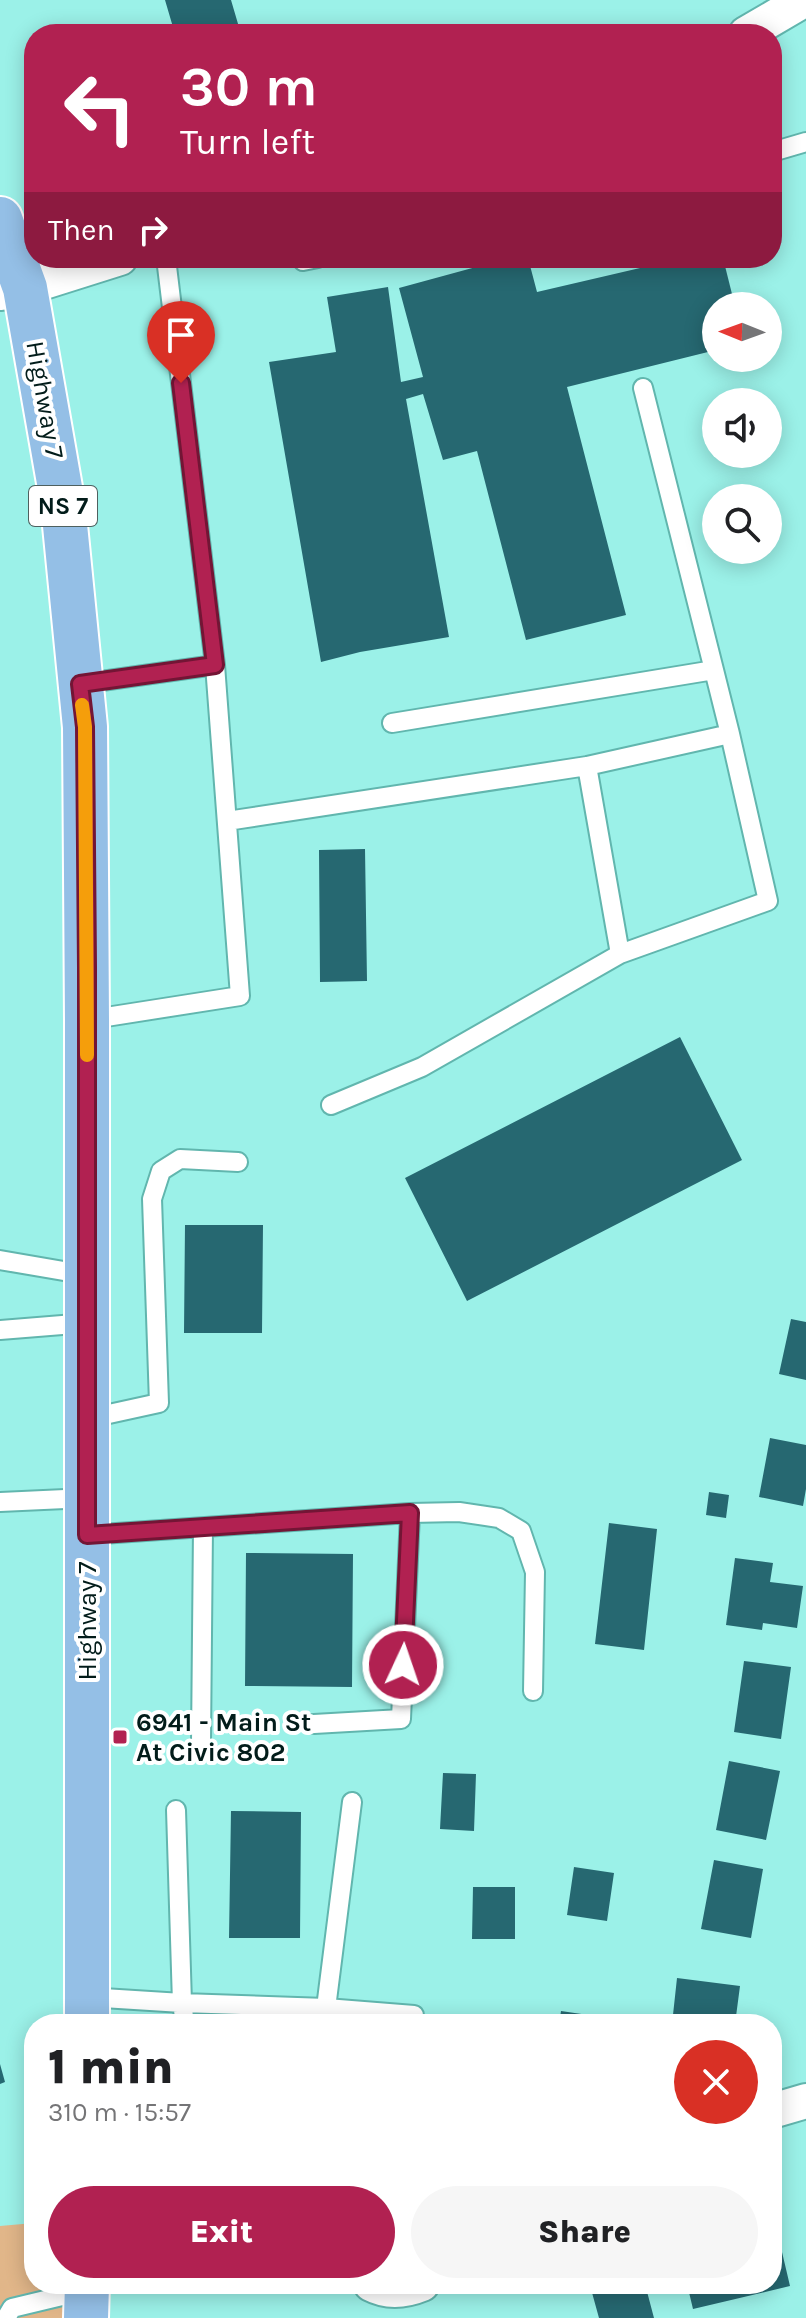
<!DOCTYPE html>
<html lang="en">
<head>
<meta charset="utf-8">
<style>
	:root { --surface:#fff; --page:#f6f6f6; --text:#202124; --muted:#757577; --accent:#b12151 }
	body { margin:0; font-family:Karla,sans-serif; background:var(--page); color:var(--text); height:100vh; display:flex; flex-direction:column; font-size:30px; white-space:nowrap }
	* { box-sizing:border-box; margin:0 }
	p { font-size:26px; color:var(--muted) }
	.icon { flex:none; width:44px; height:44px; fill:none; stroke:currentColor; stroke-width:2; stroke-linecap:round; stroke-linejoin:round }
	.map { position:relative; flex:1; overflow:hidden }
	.drawer { position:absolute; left:24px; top:2014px; width:758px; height:280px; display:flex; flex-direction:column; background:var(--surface); border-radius:32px; box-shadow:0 4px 20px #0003 }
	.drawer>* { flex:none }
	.hud { position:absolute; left:24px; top:24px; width:758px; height:244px; border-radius:32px; box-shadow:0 4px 20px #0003; background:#b12151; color:#fff; overflow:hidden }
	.needle { width:52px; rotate:271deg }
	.tools { position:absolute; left:702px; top:292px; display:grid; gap:16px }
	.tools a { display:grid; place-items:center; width:80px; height:80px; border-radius:50%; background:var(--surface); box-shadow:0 4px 20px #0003; font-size:40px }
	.pin { position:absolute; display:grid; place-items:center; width:68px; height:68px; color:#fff; margin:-82px -34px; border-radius:50% 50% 50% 0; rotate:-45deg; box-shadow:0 0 8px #0007 }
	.pin .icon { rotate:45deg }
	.me { position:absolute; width:88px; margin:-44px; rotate:3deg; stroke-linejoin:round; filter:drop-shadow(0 0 6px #0008) }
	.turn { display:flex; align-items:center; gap:28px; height:168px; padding:0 24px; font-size:36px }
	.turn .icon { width:104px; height:104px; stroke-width:2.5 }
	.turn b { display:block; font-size:56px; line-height:68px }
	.then { display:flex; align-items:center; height:76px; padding:0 24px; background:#0003; gap:16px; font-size:30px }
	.round { display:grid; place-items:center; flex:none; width:84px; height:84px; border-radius:42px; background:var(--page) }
	.overview { display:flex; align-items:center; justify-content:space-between; height:136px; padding:0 24px }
	h1 { font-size:48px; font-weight:800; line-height:60px }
	.primary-button { display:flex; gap:16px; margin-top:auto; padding:16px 24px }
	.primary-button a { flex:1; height:92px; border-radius:48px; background:var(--accent); color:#fff; font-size:32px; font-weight:800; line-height:92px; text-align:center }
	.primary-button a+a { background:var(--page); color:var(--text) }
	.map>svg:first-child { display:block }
</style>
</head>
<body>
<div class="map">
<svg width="806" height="2318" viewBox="0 0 806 2318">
	<rect width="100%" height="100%" fill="#9bf1e8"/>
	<path fill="#e1b689" d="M 34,2223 L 34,2284 L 76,2284 L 76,2318 L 0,2318 L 0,2226 Z"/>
	<path fill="#266871" d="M 165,0 L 231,0 L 241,34 L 175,34 Z
		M 509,258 L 528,258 L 537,292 L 683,258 L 723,258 L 735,306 L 716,306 L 716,350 L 567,387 L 626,615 L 526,640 L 477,451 L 443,460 L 423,394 L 406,399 L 449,637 L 360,652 L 321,662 L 269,362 L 336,352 L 327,297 L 388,287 L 401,382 L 423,377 L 399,288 Z
		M 365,849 L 367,981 L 320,982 L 319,850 Z
		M 680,1037 L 742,1160 L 467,1301 L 405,1178 Z
		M 185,1225 L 263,1225 L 262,1333 L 184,1333 Z
		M 791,1319 L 806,1322 L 806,1380 L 779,1374 Z
		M 770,1438 L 806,1445 L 806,1489 L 803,1506 L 759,1497 Z
		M 709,1492 L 729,1495 L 726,1518 L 706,1515 Z
		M 609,1523 L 657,1529 L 644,1650 L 595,1644 Z
		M 246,1553 L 353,1554 L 352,1687 L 245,1686 Z
		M 735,1558 L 773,1563 L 770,1582 L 803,1586 L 797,1628 L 763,1623 L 762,1630 L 726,1625 Z
		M 744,1661 L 791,1667 L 781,1739 L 734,1732 Z
		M 729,1761 L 780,1771 L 766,1840 L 716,1830 Z
		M 443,1773 L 476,1774 L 474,1831 L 440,1829 Z
		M 231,1811 L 301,1812 L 300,1938 L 229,1938 Z
		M 714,1860 L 763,1869 L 751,1938 L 701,1929 Z
		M 574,1867 L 614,1873 L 607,1921 L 567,1915 Z
		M 473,1887 L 515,1887 L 515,1939 L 472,1939 Z
		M 677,1978 L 740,1986 L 735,2024 L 672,2024 Z
		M 561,2011 L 602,2017 L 601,2024 L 559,2024 Z
		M 0,2064 L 5,2082 L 0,2084 Z
		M 778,2235 L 790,2286 L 693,2309 L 687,2284 L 772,2284 L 772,2237 Z
		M 610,2284 L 645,2284 L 654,2318 L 599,2318 L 591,2289 Z"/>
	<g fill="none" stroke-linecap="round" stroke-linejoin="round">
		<g stroke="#61b6ae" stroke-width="22">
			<path id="service" d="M 772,152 L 806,142
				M 303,261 L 318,258
				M 643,388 L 714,670
				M 80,684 L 215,665 L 166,258
				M 392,723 L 714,670 L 730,734
				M 227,821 L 587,766 L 730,734 L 768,901 L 620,954 L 587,766
				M 87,1020 L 240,996 L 215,665
				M 331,1105 L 422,1067 L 620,954
				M 0,1260 L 87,1275
				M 0,1330 L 87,1323
				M 86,1419 L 159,1403 L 152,1199 L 161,1171 L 180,1159 L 238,1162
				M 0,1502 L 87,1498
				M 410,1513 L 459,1512 L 499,1518 L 521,1531 L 535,1572 L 533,1691
				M 87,1535 L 410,1513 L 401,1719 L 314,1724
				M 201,1741 L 203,1528
				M 176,1810 L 182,2003 L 326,2008 L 414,2015
				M 87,1997 L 182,2003 L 185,2024
				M 326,2008 L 352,1802
				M 6,2318 L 12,2308 L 87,2290"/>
		</g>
		<g stroke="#61b6ae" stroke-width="38">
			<path id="minor" d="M 746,34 L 804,0
				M 0,293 L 25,288 L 120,258
				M 772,2111 L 806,2101
				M 371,2284 C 388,2293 405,2291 422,2284"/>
		</g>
		<g stroke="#fff" stroke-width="48">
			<path id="primary" d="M 0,219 L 25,288 L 63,505 L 85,727 L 87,1020 L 87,2024
				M 86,2318 L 87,2284"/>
		</g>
		<use href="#service" stroke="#fff" stroke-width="18"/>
		<use href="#minor" stroke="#fff" stroke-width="34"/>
		<use href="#primary" stroke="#94bfe6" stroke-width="44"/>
	</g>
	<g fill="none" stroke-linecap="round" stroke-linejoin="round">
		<g stroke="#731535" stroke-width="20">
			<path id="route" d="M 181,383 L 215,665 L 80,684 L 85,727 L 87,967 L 87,1535 L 410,1513 L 403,1665"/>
		</g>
		<use href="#route" stroke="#b12151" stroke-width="14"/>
		<path stroke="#f59e0b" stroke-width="14" d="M 82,705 L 85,727 L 87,1055"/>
	</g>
	<rect fill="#b12151" stroke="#fff" stroke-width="3" x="112" y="1729" width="16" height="16" rx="4"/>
	<g text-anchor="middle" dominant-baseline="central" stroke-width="8" stroke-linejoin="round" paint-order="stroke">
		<rect fill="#fff" stroke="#4e605f" stroke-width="2" x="29" y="486" width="68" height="40" rx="6"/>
		<g font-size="24" font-weight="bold" fill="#021c1a">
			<text x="63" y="506">NS 7</text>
		</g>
		<g font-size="26" fill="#021c1a" stroke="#fff">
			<text transform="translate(45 400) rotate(80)">Highway 7</text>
			<text transform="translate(87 1621) rotate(-90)">Highway 7</text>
		</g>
		<g font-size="26" font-weight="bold" fill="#021c1a" stroke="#fff" text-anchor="start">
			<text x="136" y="1722">6941 - Main St<tspan x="136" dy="30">At Civic 802</tspan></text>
		</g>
	</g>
</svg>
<div class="tools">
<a><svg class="needle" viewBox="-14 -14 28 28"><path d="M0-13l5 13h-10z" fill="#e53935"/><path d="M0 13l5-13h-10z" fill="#757577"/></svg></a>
<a><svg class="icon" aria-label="sound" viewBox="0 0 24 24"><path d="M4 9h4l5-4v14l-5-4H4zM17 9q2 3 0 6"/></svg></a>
<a><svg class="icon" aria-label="search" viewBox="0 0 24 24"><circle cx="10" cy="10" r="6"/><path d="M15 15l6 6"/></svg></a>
</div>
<div class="pin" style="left:181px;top:383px;background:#d93025"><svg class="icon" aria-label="arrive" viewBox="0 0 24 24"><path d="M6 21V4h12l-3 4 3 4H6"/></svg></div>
<svg class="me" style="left:403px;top:1665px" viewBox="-20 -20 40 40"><circle r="17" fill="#b12151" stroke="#fff" stroke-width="3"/><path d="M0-11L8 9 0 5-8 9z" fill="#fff"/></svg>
<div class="hud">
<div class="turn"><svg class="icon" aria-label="left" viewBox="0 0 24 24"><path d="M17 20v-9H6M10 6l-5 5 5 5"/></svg><div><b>30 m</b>Turn left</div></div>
<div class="then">Then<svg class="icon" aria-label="right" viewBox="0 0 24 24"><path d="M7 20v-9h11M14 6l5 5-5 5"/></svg></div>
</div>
<section class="drawer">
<div class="overview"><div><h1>1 min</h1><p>310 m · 15:57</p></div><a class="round" style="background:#d93025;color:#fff"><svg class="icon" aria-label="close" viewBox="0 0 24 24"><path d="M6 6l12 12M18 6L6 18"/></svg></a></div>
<div class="primary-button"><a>Exit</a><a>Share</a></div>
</section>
</div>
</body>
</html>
